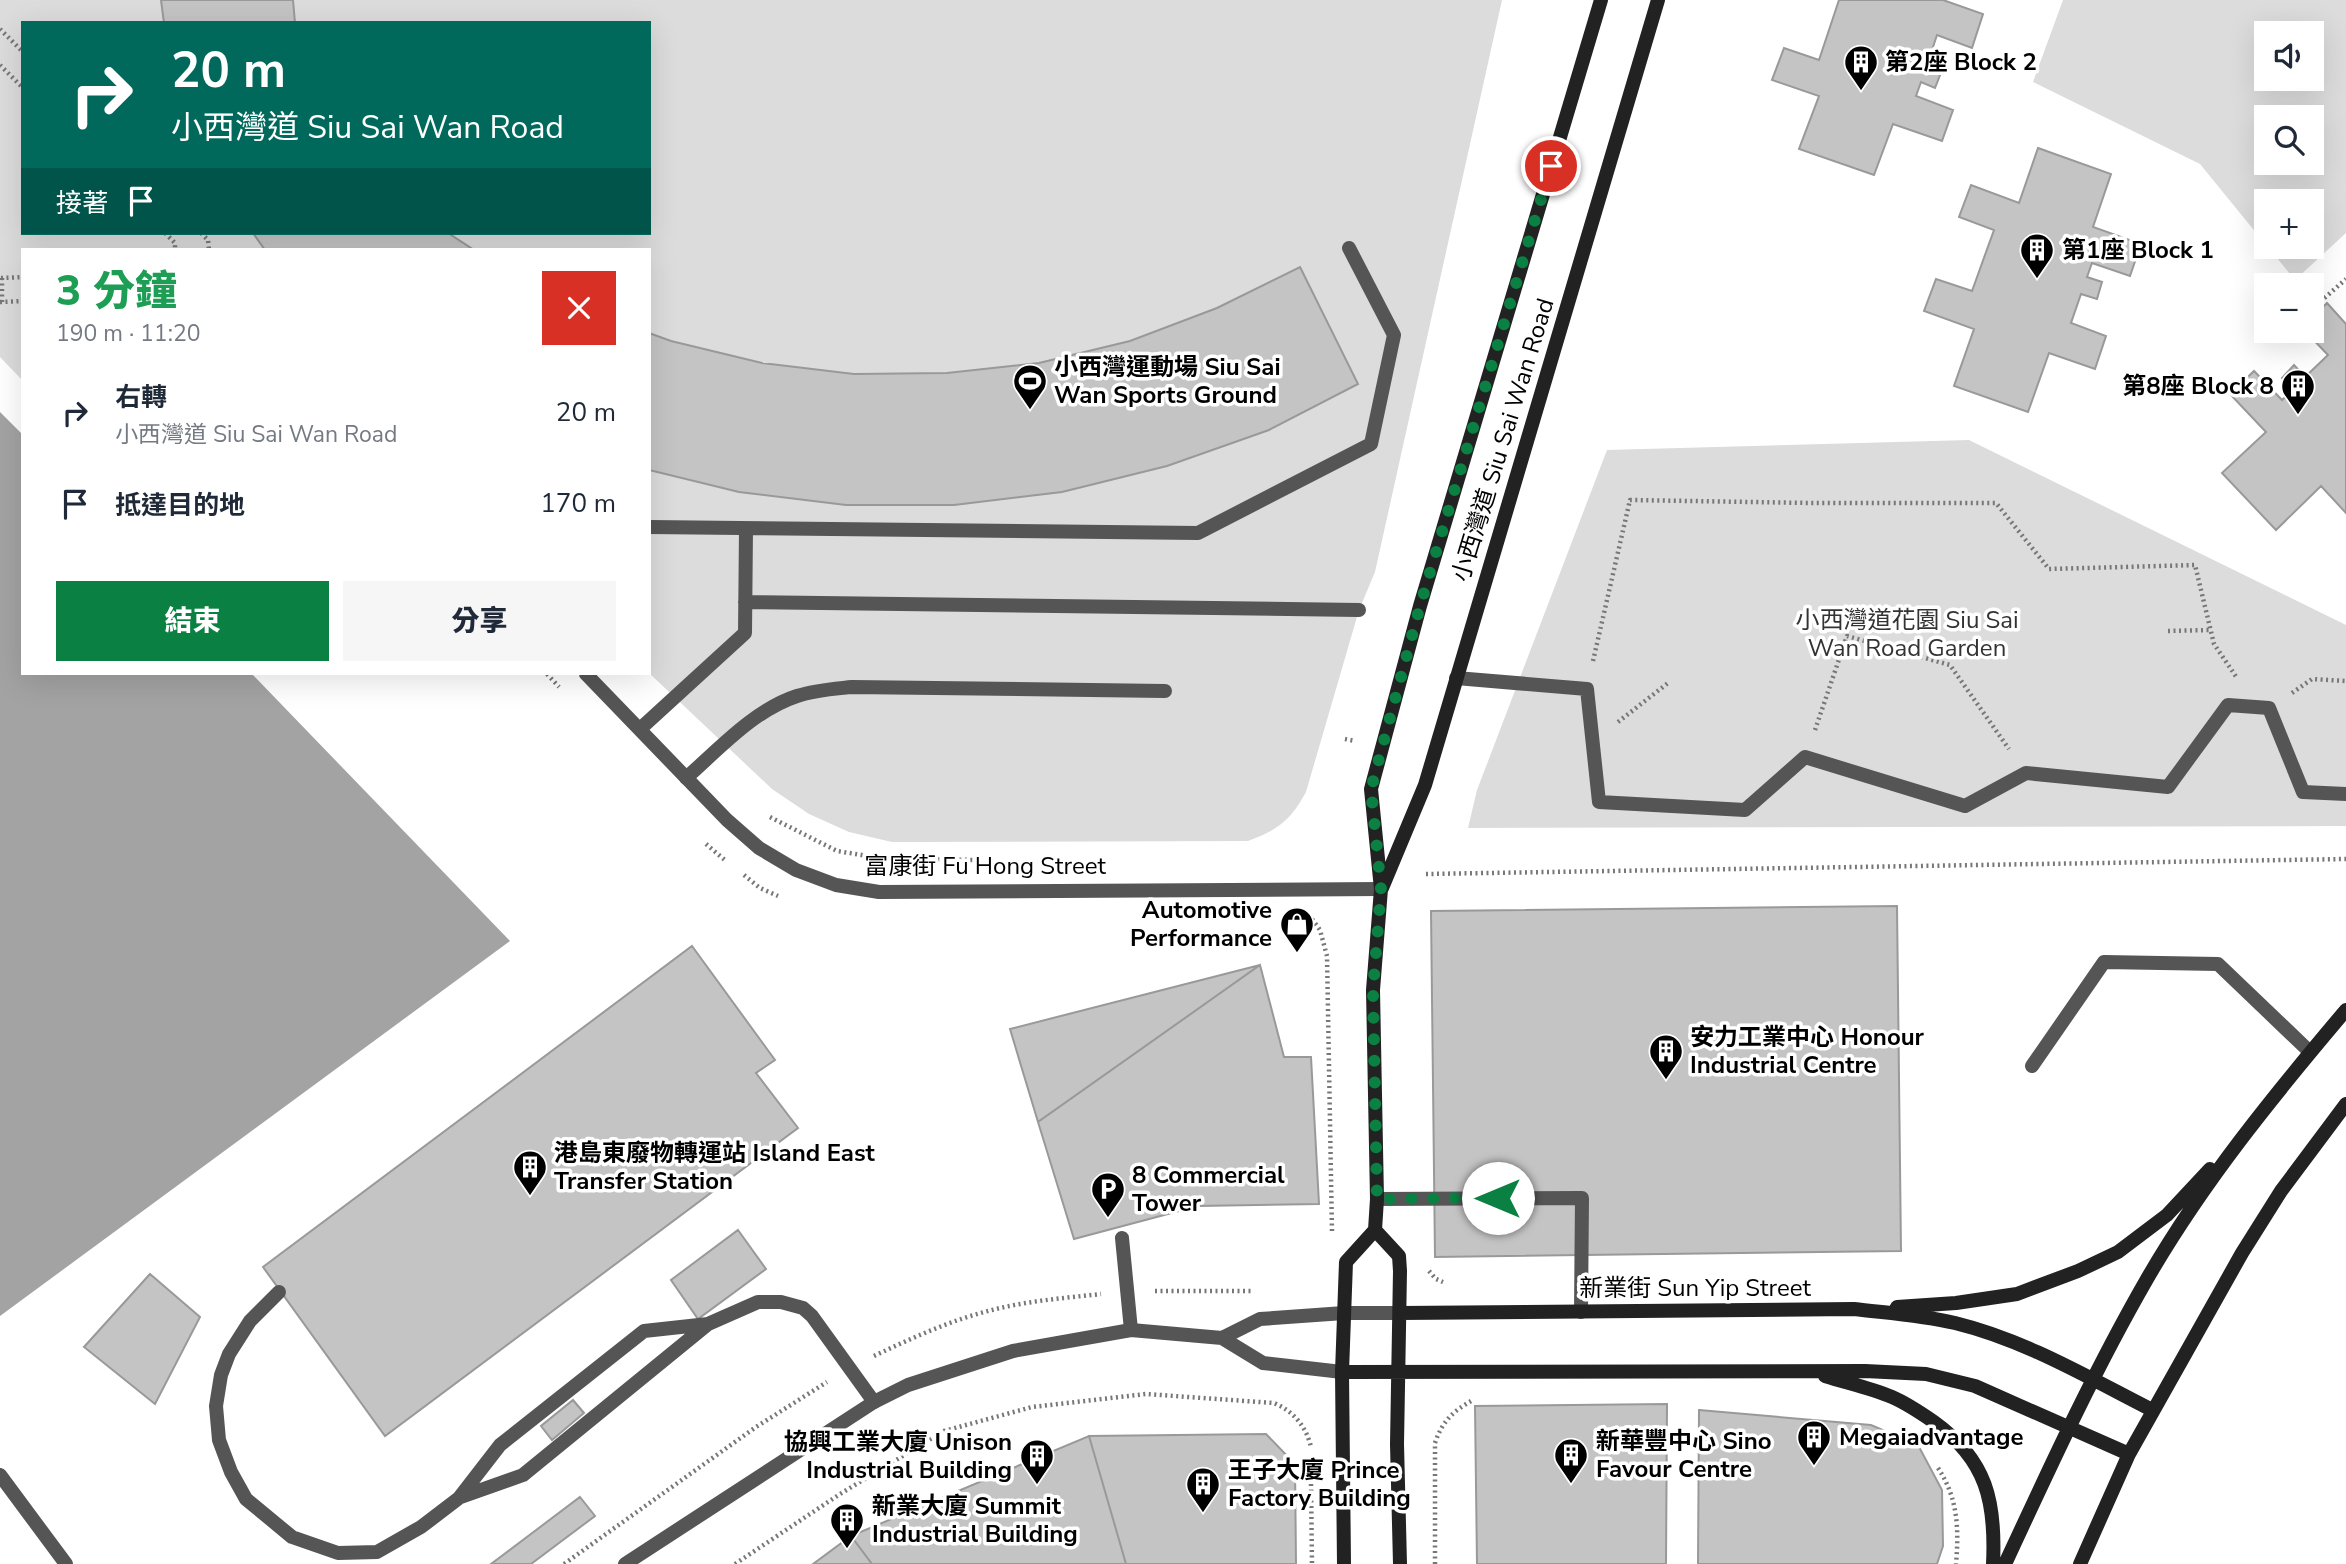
<!DOCTYPE html>
<html lang="zh-TW">
<head>
<meta charset="utf-8">
<style>
	:root { --surface:#fff; --page:#f6f6f7; --text:#1f2937; --muted:#747a83; --accent:#0b8043 }
	body { margin:0; font-family:"Nunito Sans","Noto Sans TC",sans-serif; background:var(--page); color:var(--text); height:100vh; display:flex; flex-direction:column; font-size:26px; white-space:nowrap }
	* { box-sizing:border-box; margin:0 }
	p { font-size:23px; color:var(--muted) }
	.icon { flex:none; width:38px; height:38px; fill:none; stroke:currentColor; stroke-width:2; stroke-linecap:round; stroke-linejoin:round }
	.map { position:relative; flex:1; overflow:hidden }
	.drawer { position:absolute; left:21px; top:248px; width:630px; height:427px; display:flex; flex-direction:column; background:var(--surface); border-radius:0px; box-shadow:0 7px 28px #0002 }
	.drawer>* { flex:none }
	.banner { position:absolute; left:21px; top:21px; width:630px; height:214px; border-radius:0px; box-shadow:0 7px 28px #0002; background:#00695c; color:#fff; overflow:hidden }
	.tools { position:absolute; left:2254px; top:21px; display:grid; gap:14px }
	.tools a { display:grid; place-items:center; width:70px; height:70px; border-radius:0px; background:var(--surface); box-shadow:0 7px 28px #0002; font-size:35px }
	.pin { position:absolute; display:grid; place-items:center; width:60px; height:60px; color:#fff; margin:-30px; border:4px solid #fff; border-radius:50%; box-shadow:0 2px 7px #0007 }
	.me { position:absolute; width:77px; margin:-38px; rotate:270deg; stroke-linejoin:round; filter:drop-shadow(0 0 5px #0008) }
	.turn { display:flex; align-items:center; gap:24px; height:147px; padding:0 35px; font-size:32px }
	.turn .icon { width:91px; height:91px; stroke-width:2.5 }
	.turn b { display:block; font-size:49px; line-height:60px }
	.then { display:flex; align-items:center; height:66px; padding:0 35px; background:#0003; gap:14px; font-size:26px }
	.round { display:grid; place-items:center; flex:none; width:74px; height:74px; border-radius:0px; background:var(--page) }
	.overview { display:flex; align-items:center; justify-content:space-between; height:119px; padding:0 35px }
	h1 { font-size:42px; font-weight:800; line-height:52px; color:#1e9e55 }
	.cta { display:flex; gap:14px; margin-top:auto; padding:14px 35px }
	.cta a { flex:1; height:80px; border-radius:0px; background:var(--accent); color:#fff; font-size:28px; font-weight:800; line-height:80px; text-align:center }
	.cta a+a { background:var(--page); color:var(--text) }
	ul { padding:0; list-style:none }
	li { display:flex; align-items:center; gap:21px; height:91px; padding:0 35px }
	li div { flex:1 }
	li b { display:block; font-size:26px }
	li em { font-style:normal }
	.map>svg:first-child { display:block }
</style>
</head>
<body>
<div class="map">
<svg width="2346" height="1564" viewBox="0 0 2346 1564">
	<rect width="100%" height="100%" fill="#fff"/>
	<path fill="#dcdcdc" fill-rule="evenodd" d="M 0,0 L 1502,0 L 1375,572 L 1359,610 L 1306,792 C 1290,821 1279,829 1248,841 L 892,842 L 849,832 L 809,814 L 772,789 L 649,673 L 649,250 L 23,250 L 23,381 L 0,357 ZM 23,23 L 649,23 L 649,233 L 23,233 Z
		M 2063,0 L 2346,0 L 2346,233 L 2295,280 L 2268,247 L 2312,247 L 2312,201 L 2266,201 L 2266,245 L 2200,164 L 2033,82 ZM 2266,33 L 2312,33 L 2312,79 L 2266,79 ZM 2266,117 L 2312,117 L 2312,163 L 2266,163 Z
		M 1969,440 L 2346,625 L 2346,826 L 1468,828 L 1477,790 L 1607,450 Z"/>
	<path fill="#a3a3a3" d="M 0,412 L 23,435 L 23,674 L 252,674 L 510,941 L 0,1316 Z"/>
	<path fill="#c4c4c4" stroke="#999" stroke-width="2" d="M 161,0 L 293,0 L 295,23 L 164,23 Z
		M 1839,0 L 1943,0 L 1983,14 L 1972,48 L 1937,35 L 1927,65 L 1942,70 L 1935,88 L 1921,82 L 1916,96 L 1953,110 L 1942,141 L 1893,124 L 1874,175 L 1799,149 L 1819,96 L 1772,80 L 1784,48 L 1819,60 Z
		M 2038,148 L 2111,174 L 2093,227 L 2141,244 L 2130,276 L 2092,263 L 2087,277 L 2102,282 L 2097,299 L 2081,294 L 2071,323 L 2106,336 L 2095,369 L 2049,353 L 2028,412 L 1954,386 L 1974,329 L 1924,311 L 1936,279 L 1972,291 L 1994,230 L 1959,217 L 1971,185 L 2019,203 Z
		M 253,233 L 448,233 L 474,250 L 265,250 Z
		M 1300,267 L 1358,384 L 1269,430 L 1167,466 L 1062,492 L 954,505 L 846,505 L 739,492 L 649,470 L 649,333 L 671,341 L 762,363 L 854,374 L 947,373 L 1039,363 L 1130,341 L 1217,308 Z
		M 2327,303 L 2346,324 L 2346,513 L 2321,486 L 2276,530 L 2222,473 L 2266,432 L 2230,394 L 2254,371 L 2282,400 L 2293,390 L 2282,378 L 2294,365 L 2305,377 L 2328,355 L 2305,331 L 2312,331 L 2312,318 Z
		M 1897,906 L 1901,1251 L 1435,1257 L 1431,911 Z
		M 692,946 L 775,1060 L 756,1073 L 798,1128 L 385,1436 L 263,1267 Z
		M 1260,965 L 1038,1122 L 1010,1029 Z
		M 1260,965 L 1284,1057 L 1311,1057 L 1319,1204 L 1198,1206 L 1074,1239 L 1038,1122 Z
		M 738,1230 L 766,1269 L 698,1319 L 671,1280 Z
		M 150,1274 L 200,1317 L 155,1404 L 84,1347 Z
		M 573,1400 L 584,1413 L 552,1440 L 541,1426 Z
		M 1667,1404 L 1666,1564 L 1477,1564 L 1475,1406 Z
		M 1699,1410 L 1871,1425 L 1918,1445 L 1942,1490 L 1943,1546 L 1937,1564 L 1698,1564 Z
		M 1266,1434 L 1295,1464 L 1296,1564 L 1126,1564 L 1089,1436 Z
		M 1089,1436 L 1126,1564 L 872,1564 L 851,1536 Z
		M 580,1497 L 595,1516 L 531,1564 L 491,1564 Z
		M 851,1536 L 872,1564 L 813,1564 Z"/>
	<g fill="none" stroke-linecap="round" stroke-linejoin="round">
		<path stroke="#777" stroke-width="4.5" stroke-dasharray="2 3.5" stroke-linecap="butt" d="M 0,29 L 23,52
			M 0,65 L 23,88
			M 165,233 L 175,243 L 175,250
			M 201,233 L 208,240 L 209,250
			M 1,278 L 23,277
			M 2,278 L 2,302
			M 0,302 L 23,301
			M 2312,309 L 2346,279
			M 2284,334 L 2287,331
			M 2168,631 L 2209,630
			M 1593,661 L 1630,500 L 1812,503 L 1996,503 L 2049,569 L 2195,565 L 2214,644 L 2237,678
			M 547,674 L 559,687
			M 2292,693 L 2312,679 L 2346,681
			M 1618,722 L 1668,683
			M 1815,730 L 1847,636 L 1950,665 L 2009,749
			M 1345,739 L 1355,741
			M 770,817 L 837,851 L 880,858 L 973,860
			M 706,844 L 726,861
			M 1426,874 L 2346,859
			M 744,875 L 760,888 L 778,896
			M 1312,919 L 1320,930 L 1327,956 L 1332,1232
			M 1429,1271 L 1436,1279 L 1443,1282
			M 1155,1291 L 1251,1291
			M 874,1356 C 912,1338 951,1320 992,1310 C 1027,1301 1064,1298 1101,1294
			M 1938,1468 C 1958,1498 1959,1529 1956,1564
			M 1311,1484 L 1312,1564
			M 564,1564 L 756,1427 L 827,1382
			M 735,1564 L 840,1494 L 944,1431 L 1032,1407 L 1146,1394 L 1274,1403 C 1293,1411 1306,1426 1311,1447
			M 1435,1564 L 1435,1443 C 1442,1422 1452,1412 1471,1401"/>
		<path stroke="#555" stroke-width="14" d="M 686,778 C 719,749 754,710 797,696 C 815,690 833,689 852,687 L 1165,691
			M 2032,1066 L 2104,962 L 2218,964 L 2310,1052
			M 1377,1199 L 1582,1198 L 1581,1312
			M 1122,1238 L 1131,1330
			M 279,1292 L 250,1321 L 229,1354 L 221,1375 L 216,1406 L 219,1440 L 231,1472 L 246,1499 L 292,1537 L 338,1553 L 377,1552 L 421,1527 L 459,1498 L 500,1445 L 644,1331 L 708,1324
			M 0,1475 L 66,1564
			M 461,1497 L 523,1475 L 708,1324 L 758,1302 L 781,1302 L 803,1308 L 812,1316 L 874,1402"/>
		<path stroke="#555" stroke-width="14" d="M 649,527 L 1198,533 L 1371,444 L 1394,335 L 1349,248
			M 745,602 L 1359,610
			M 586,674 L 727,820 L 759,848 L 796,870 L 836,885 L 879,892 L 1381,889
			M 1456,678 L 1587,689 L 1599,802 L 1745,810 L 1805,757 L 1965,806 L 2026,773 L 2168,787 L 2228,705 L 2269,708 L 2303,792 L 2346,794
			M 640,729 L 745,633 L 746,529
			M 1222,1338 L 1260,1319 L 1344,1313 L 1400,1313
			M 625,1564 L 874,1402 L 908,1385 L 1013,1351 L 1131,1330 L 1222,1338 L 1263,1363 L 1342,1372"/>
		<path stroke="#222" stroke-width="14" d="M 1382,888 L 1425,785 L 1658,0
			M 1375,1230 L 1399,1256 L 1400,1271 L 1397,1444 L 1400,1564
			M 1897,1307 L 1956,1303 L 2017,1294 L 2078,1271 L 2118,1252 L 2167,1215 L 2210,1169
			M 1400,1313 L 1854,1309 C 1888,1313 1922,1315 1955,1323 C 2025,1340 2089,1378 2152,1410
			M 1342,1372 L 1865,1371 L 1926,1374 L 1975,1386 L 2129,1454
			M 1825,1376 C 1847,1383 1870,1388 1892,1397 C 1906,1403 1921,1413 1934,1422 C 1987,1460 1996,1502 1993,1564
			M 1344,1564 L 1342,1372 L 1346,1262 L 1375,1230 L 1377,1199 L 1373,990 L 1381,889 L 1371,789 L 1420,606 L 1601,0
			M 2005,1564 C 2050,1467 2094,1371 2147,1279 C 2203,1182 2274,1095 2346,1010
			M 2080,1564 L 2129,1454 L 2242,1253 L 2281,1191 L 2346,1104"/>
	</g>
	<g fill="none" stroke-linecap="round" stroke-linejoin="round">
		<path stroke="#0b8043" stroke-width="12" stroke-dasharray="0 21.6" d="M 1498,1198 L 1377,1199 L 1373,990 L 1381,889 L 1371,789 L 1420,606 L 1551,166"/>
	</g>
	<defs>
		<g id="building-pin" transform="scale(1.75)"><path d="M0 17L-7.5 6A9.5 9.5 0 1 1 7.5 6Z" fill="#000" stroke="#fff"/><path d="M-4-6H4V6H1V3H-1V6H-4ZM-2.5-4.3h1.7v1.8h-1.7ZM.8-4.3h1.7v1.8H.8ZM-2.5-1h1.7V.8h-1.7ZM.8-1h1.7V.8H.8Z" fill="#fff"/></g>
		<g id="stadium-pin" transform="scale(1.75)"><path d="M0 17L-7.5 6A9.5 9.5 0 1 1 7.5 6Z" fill="#000" stroke="#fff"/><path d="M0-5a6.5 5 0 1 0 0 10a6.5 5 0 1 0 0-10ZM-3.5-1.8h7v3.6h-7Z" fill="#fff"/></g>
		<g id="shop-pin" transform="scale(1.75)"><path d="M0 17L-7.5 6A9.5 9.5 0 1 1 7.5 6Z" fill="#000" stroke="#fff"/><path d="M-5-2.5h2.3a2.7 3.5 0 0 1 5.4 0H5L5.5 6h-11ZM-1.5-2.5h3a1.5 2.3 0 0 0-3 0Z" fill="#fff"/></g>
		<g id="parking-pin" transform="scale(1.75)"><path d="M0 17L-7.5 6A9.5 9.5 0 1 1 7.5 6Z" fill="#000" stroke="#fff"/><path d="M-3.5-5.5H1a3.5 3.5 0 0 1 0 7H-1V5.5H-3.5ZM-1-3.4V-.6H.8a1.4 1.4 0 0 0 0-2.8Z" fill="#fff"/></g>
	</defs>
	<g fill-rule="evenodd">
		<use href="#building-pin" x="1861" y="62"/>
		<use href="#building-pin" x="2037" y="250"/>
		<use href="#stadium-pin" x="1030" y="381"/>
		<use href="#building-pin" x="2298" y="386"/>
		<use href="#shop-pin" x="1297" y="924"/>
		<use href="#building-pin" x="1666" y="1051"/>
		<use href="#building-pin" x="530" y="1167"/>
		<use href="#parking-pin" x="1108" y="1189"/>
		<use href="#building-pin" x="1814" y="1437"/>
		<use href="#building-pin" x="1571" y="1455"/>
		<use href="#building-pin" x="1037" y="1456"/>
		<use href="#building-pin" x="1203" y="1484"/>
		<use href="#building-pin" x="847" y="1520"/>
	</g>
	<g text-anchor="middle" dominant-baseline="central" stroke-width="7" stroke-linejoin="round" paint-order="stroke">
		<g font-size="24" font-weight="bold" fill="#000" stroke="#fff" text-anchor="start">
			<text x="1885" y="62">第2座 Block 2</text>
			<text x="2062" y="250">第1座 Block 1</text>
			<text x="1054" y="367">小西灣運動場 Siu Sai<tspan x="1054" dy="28">Wan Sports Ground</tspan></text>
			<text x="2274" y="386" text-anchor="end">第8座 Block 8</text>
			<text x="1272" y="910" text-anchor="end">Automotive<tspan x="1272" dy="28">Performance</tspan></text>
			<text x="1690" y="1037">安力工業中心 Honour<tspan x="1690" dy="28">Industrial Centre</tspan></text>
			<text x="554" y="1153">港島東廢物轉運站 Island East<tspan x="554" dy="28">Transfer Station</tspan></text>
			<text x="1132" y="1175">8 Commercial<tspan x="1132" dy="28">Tower</tspan></text>
			<text x="1839" y="1437">Megaiadvantage</text>
			<text x="1596" y="1441">新華豐中心 Sino<tspan x="1596" dy="28">Favour Centre</tspan></text>
			<text x="1012" y="1442" text-anchor="end">協興工業大廈 Unison<tspan x="1012" dy="28">Industrial Building</tspan></text>
			<text x="1228" y="1470">王子大廈 Prince<tspan x="1228" dy="28">Factory Building</tspan></text>
			<text x="872" y="1506">新業大廈 Summit<tspan x="872" dy="28">Industrial Building</tspan></text>
		</g>
		<g font-size="24" fill="#000" stroke="#fff">
			<text transform="translate(1503 440) rotate(-73)">小西灣道 Siu Sai Wan Road</text>
			<text x="985" y="866">富康街 Fu Hong Street</text>
			<text x="1695" y="1288">新業街 Sun Yip Street</text>
		</g>
		<g font-size="24" fill="#333" stroke="#fff">
			<text x="1907" y="620">小西灣道花園 Siu Sai<tspan x="1907" dy="28">Wan Road Garden</tspan></text>
		</g>
	</g>
</svg>
<div class="tools">
<a><svg class="icon" aria-label="sound" viewBox="0 0 24 24"><path d="M4 9h4l5-4v14l-5-4H4zM17 9q2 3 0 6"/></svg></a>
<a><svg class="icon" aria-label="search" viewBox="0 0 24 24"><circle cx="10" cy="10" r="6"/><path d="M15 15l6 6"/></svg></a>
<a>+</a>
<a>−</a>
</div>
<div class="pin" style="left:1551px;top:166px;background:#d93025"><svg class="icon" aria-label="arrive" viewBox="0 0 24 24"><path d="M6 21V4h12l-3 4 3 4H6"/></svg></div>
<svg class="me" style="left:1498px;top:1198px" viewBox="-20 -20 40 40"><circle r="19" fill="#fff"/><path d="M0-13L10 11 0 6-10 11z" fill="#0b8043"/></svg>
<div class="banner">
<div class="turn"><svg class="icon" aria-label="right" viewBox="0 0 24 24"><path d="M7 20v-9h11M14 6l5 5-5 5"/></svg><div><b>20 m</b>小西灣道 Siu Sai Wan Road</div></div>
<div class="then">接著<svg class="icon" aria-label="arrive" viewBox="0 0 24 24"><path d="M6 21V4h12l-3 4 3 4H6"/></svg></div>
</div>
<section class="drawer">
<div class="overview"><div><h1>3 分鐘</h1><p>190 m · 11:20</p></div><a class="round" style="background:#d93025;color:#fff"><svg class="icon" aria-label="close" viewBox="0 0 24 24"><path d="M6 6l12 12M18 6L6 18"/></svg></a></div>
<ul>
<li><svg class="icon" aria-label="right" viewBox="0 0 24 24"><path d="M7 20v-9h11M14 6l5 5-5 5"/></svg><div><b>右轉</b><p>小西灣道 Siu Sai Wan Road</p></div><em>20 m</em></li>
<li><svg class="icon" aria-label="arrive" viewBox="0 0 24 24"><path d="M6 21V4h12l-3 4 3 4H6"/></svg><div><b>抵達目的地</b></div><em>170 m</em></li>
</ul>
<div class="cta"><a>結束</a><a>分享</a></div>
</section>
</div>
</body>
</html>
